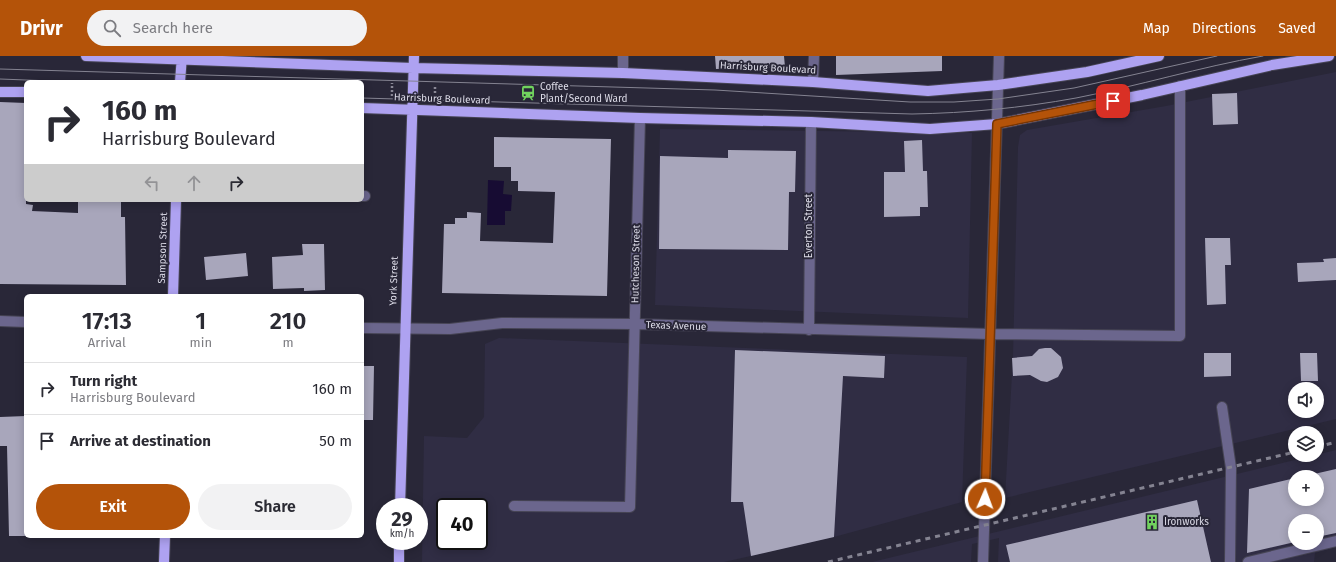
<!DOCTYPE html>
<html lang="en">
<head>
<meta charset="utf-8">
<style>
	:root { --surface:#fff; --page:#f2f2f3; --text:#2b2b33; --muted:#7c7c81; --line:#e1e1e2; --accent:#b45309 }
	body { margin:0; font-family:"Fira Sans",sans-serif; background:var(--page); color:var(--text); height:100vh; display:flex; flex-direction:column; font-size:15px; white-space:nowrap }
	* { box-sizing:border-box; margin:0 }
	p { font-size:13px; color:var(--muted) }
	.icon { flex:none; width:22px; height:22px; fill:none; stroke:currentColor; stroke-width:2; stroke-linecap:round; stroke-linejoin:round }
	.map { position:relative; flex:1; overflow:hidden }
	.sheet { position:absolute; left:24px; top:238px; width:340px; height:244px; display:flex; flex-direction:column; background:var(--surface); border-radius:6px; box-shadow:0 2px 10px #0003 }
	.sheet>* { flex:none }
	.banner { position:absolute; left:24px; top:24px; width:340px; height:122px; border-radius:6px; box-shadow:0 2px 10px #0003; background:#fff; color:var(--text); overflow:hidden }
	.controls { position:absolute; left:1288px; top:326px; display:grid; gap:8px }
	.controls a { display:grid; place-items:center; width:36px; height:36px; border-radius:50%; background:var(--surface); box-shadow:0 2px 10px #0003; font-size:20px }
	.speed { position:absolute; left:376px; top:442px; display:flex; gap:8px; font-size:20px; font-weight:700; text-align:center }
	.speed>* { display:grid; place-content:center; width:52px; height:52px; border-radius:50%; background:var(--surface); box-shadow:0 2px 10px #0003; line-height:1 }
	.speed small { font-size:10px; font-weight:400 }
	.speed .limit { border:2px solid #111; border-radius:6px; background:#fff; color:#111 }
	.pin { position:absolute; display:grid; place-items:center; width:34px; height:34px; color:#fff; margin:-17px; border-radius:8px; box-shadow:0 2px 6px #0006 }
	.me { position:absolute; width:44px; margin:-22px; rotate:2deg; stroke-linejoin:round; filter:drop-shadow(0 0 3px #0008) }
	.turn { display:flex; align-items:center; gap:14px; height:84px; padding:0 12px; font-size:18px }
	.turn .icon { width:52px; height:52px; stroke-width:2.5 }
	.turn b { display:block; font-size:28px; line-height:34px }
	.lanes { display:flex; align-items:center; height:38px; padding:0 12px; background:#0003; justify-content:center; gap:20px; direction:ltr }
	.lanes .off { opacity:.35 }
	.eta { display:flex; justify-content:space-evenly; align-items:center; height:68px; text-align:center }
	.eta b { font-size:24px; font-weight:600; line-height:28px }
	.action { display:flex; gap:8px; margin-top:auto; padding:8px 12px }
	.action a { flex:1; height:46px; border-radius:24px; background:var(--accent); color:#fff; font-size:16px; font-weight:600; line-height:46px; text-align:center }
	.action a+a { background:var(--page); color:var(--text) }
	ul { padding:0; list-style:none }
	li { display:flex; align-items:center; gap:12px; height:52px; padding:0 12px; border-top:1px solid var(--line) }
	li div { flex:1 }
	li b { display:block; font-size:15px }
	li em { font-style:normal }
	header { display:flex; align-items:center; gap:24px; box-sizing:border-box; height:56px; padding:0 20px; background:var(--accent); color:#fff }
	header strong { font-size:19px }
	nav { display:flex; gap:22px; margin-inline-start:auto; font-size:14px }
	.search { width:280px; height:36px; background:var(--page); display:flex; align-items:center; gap:10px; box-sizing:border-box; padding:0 14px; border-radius:22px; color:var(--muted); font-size:15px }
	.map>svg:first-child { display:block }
</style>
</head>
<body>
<header>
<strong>Drivr</strong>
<div class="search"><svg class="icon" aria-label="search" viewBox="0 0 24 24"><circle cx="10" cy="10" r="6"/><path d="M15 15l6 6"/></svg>Search here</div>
<nav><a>Map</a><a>Directions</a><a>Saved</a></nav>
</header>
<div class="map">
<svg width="1336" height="506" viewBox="0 0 1336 506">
	<rect width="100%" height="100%" fill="#292738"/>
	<path fill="#302d44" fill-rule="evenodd" d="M 1336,16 L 1336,363 L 1005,442 L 1013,300 L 1018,91 L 1020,79 L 1027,74 L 1166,50 ZM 1295,333 L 1317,333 L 1317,355 L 1295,355 Z
		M 660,73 L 972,77 L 968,262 L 655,249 Z
		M 499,282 L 967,301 L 962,446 L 834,481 L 724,506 L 422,506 L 424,380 L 467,382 L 484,361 L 485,288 ZM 445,451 L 479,451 L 479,485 L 445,485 Z
		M 1336,394 L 1336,491 L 1315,497 L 1314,506 L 998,506 L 999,482 L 972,488 L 971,506 L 872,506 ZM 1295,421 L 1317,421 L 1317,443 L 1295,443 ZM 1295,465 L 1317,465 L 1317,487 L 1295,487 Z"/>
	<path fill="#170c33" d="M 488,124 L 504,125 L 503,138 L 512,139 L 511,155 L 505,155 L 505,169 L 487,169 Z"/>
	<path fill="#a8a6bb" d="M 715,0 L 784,0 L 785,11 L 716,13 Z
		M 836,0 L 942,0 L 942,15 L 836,19 Z
		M 1237,37 L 1238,68 L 1213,69 L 1212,38 Z
		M 0,46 L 26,47 L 26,148 L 33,149 L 32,155 L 78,157 L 78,144 L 121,144 L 121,161 L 125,161 L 126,229 L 0,228 Z
		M 494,81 L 611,83 L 607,240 L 442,237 L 444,168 L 455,168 L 455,162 L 467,162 L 467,156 L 481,157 L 480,185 L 553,187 L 555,136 L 518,135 L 518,125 L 511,125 L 511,111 L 494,111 Z
		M 922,84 L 923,115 L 927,115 L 928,151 L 920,151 L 920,160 L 884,161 L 884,116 L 905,116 L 904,85 Z
		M 728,94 L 796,95 L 795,136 L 789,136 L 788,194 L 659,193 L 660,100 L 728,102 Z
		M 1205,182 L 1230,182 L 1231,209 L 1225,209 L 1226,248 L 1207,249 Z
		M 302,188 L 324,188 L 325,234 L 304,235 L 304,232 L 273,233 L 272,201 L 303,199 Z
		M 246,197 L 248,220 L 206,224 L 204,201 Z
		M 1336,202 L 1336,224 L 1298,226 L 1297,207 L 1324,206 L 1323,203 Z
		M 1045,292 L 1051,292 L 1061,301 L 1063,312 L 1058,321 L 1047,326 L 1041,325 L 1030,319 L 1013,320 L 1012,302 L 1032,300 L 1039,293 Z
		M 735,294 L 885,300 L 884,322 L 843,320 L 834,481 L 751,500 L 743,446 L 731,446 Z
		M 1204,297 L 1231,297 L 1231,320 L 1204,321 Z
		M 1300,297 L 1317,297 L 1318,325 L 1301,325 Z
		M 362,310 L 374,310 L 373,364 L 362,364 Z
		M 26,360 L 26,480 L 9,480 L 7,390 L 0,390 L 0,361 Z
		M 1336,413 L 1336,477 L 1317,481 L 1317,465 L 1295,465 L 1295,486 L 1247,497 L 1249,433 L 1295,422 L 1295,443 L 1317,443 L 1317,421 L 1301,421 Z
		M 1197,444 L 1211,506 L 1010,506 L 1006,489 Z"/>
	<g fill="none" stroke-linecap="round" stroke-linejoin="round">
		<g stroke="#464454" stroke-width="12">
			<path id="minor" d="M 623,17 L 623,0
				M 813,26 L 814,0
				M 362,140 L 365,140
				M 0,265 L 26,266
				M 362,272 L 450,273 L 502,267 L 635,268 L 990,278 L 1180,280 L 1180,30
				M 809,274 L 811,66
				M 1222,351 L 1231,412 L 1230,506
				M 514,450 L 630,451 L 640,62
				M 983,506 L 999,0
				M 1248,506 L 1336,485"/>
		</g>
		<g stroke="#464454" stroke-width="12">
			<path id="major" d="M 86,0 L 413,12 L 623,17 L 813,26 L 928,35 L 998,29 L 1087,16 L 1159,0
				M 180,26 L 182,0
				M 0,36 L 26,36
				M 362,52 L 640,62 L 811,66 L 930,73 L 997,68 L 1142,39 L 1272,9 L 1329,0
				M 173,240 L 176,144
				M 400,451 L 414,0
				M 164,506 L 165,480
				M 399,506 L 399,485"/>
		</g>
		<path stroke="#8a8896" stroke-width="2.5" stroke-dasharray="2 2" stroke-linecap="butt" d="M 392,40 L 392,27
			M 435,41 L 435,29"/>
		<use href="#minor" stroke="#6b668d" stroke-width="10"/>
		<use href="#major" stroke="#aea2f1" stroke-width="10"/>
		<path stroke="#848391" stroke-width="1" d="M 0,13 L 715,34 L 910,46 L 954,46 L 998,43 L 1074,32 L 1217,0
			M 0,23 L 78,26
			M 362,42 L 912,58 C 968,57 1021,52 1076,42 C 1138,30 1200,11 1263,0"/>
		<path stroke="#848391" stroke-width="3" stroke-dasharray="5 5" stroke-linecap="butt" d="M 1317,391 L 1336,386
			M 828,506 L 1295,396"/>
	</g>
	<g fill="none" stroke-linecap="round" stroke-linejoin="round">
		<g stroke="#753606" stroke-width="10">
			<path id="route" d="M 985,443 L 997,68 L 1113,45"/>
		</g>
		<use href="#route" stroke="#b45309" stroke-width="7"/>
	</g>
	<defs>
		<g id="station-bare" transform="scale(1.2)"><path d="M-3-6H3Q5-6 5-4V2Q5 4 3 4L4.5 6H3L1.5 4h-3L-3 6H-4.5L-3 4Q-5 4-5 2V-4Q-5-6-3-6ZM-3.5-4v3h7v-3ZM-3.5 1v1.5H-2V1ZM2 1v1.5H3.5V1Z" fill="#71d35e" stroke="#292738" stroke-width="2.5" paint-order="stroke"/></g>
		<g id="building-bare" transform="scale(1.2)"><path d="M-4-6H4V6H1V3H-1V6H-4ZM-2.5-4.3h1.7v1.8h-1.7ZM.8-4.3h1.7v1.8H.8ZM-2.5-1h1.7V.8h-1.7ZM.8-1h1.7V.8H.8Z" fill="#71d35e" stroke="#292738" stroke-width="2.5" paint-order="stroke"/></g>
	</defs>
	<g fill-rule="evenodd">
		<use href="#station-bare" x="528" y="37"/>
		<use href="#building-bare" x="1152" y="466"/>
	</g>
	<g text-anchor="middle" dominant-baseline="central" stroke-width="4" stroke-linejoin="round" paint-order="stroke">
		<g font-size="10" fill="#dcdbe7" stroke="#292738">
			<text transform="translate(768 12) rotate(3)">Harrisburg Boulevard</text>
			<text transform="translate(442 43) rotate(2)">Harrisburg Boulevard</text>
			<text transform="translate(809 170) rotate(-90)">Everton Street</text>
			<text transform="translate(163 192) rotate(-88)">Sampson Street</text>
			<text transform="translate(636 208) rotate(-89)">Hutcheson Street</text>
			<text transform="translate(394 225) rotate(-88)">York Street</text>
			<text transform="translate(676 270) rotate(2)">Texas Avenue</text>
		</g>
		<g font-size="10" fill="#dcdbe7" stroke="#292738" text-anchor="start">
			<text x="540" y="31">Coffee<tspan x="540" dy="12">Plant/Second Ward</tspan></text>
			<text x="1164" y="466">Ironworks</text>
		</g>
	</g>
</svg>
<div class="controls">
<a><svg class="icon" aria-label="sound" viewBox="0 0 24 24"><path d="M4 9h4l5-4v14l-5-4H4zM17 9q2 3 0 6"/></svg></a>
<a><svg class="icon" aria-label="layers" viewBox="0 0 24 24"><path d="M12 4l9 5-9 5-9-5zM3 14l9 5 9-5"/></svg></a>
<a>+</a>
<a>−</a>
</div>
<div class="speed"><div>29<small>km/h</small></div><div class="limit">40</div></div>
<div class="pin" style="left:1113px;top:45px;background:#d93025"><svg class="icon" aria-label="arrive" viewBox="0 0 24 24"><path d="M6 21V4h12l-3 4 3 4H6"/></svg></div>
<svg class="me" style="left:985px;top:443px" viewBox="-20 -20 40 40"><circle r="17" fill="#b45309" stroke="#fff" stroke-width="3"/><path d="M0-11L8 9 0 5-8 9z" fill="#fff"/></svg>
<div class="banner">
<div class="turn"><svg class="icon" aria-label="right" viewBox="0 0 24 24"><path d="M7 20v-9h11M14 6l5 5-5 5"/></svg><div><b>160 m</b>Harrisburg Boulevard</div></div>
<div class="lanes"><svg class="icon off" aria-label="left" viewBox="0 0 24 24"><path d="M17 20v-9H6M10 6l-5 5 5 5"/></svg><svg class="icon off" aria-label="ahead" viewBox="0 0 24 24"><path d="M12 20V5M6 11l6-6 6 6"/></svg><svg class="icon" aria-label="right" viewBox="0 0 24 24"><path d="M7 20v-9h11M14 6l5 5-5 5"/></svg></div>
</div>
<section class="sheet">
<div class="eta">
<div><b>17:13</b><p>Arrival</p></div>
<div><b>1</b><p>min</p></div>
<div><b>210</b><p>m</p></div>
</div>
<ul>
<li><svg class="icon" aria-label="right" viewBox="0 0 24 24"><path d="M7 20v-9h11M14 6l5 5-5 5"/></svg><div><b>Turn right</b><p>Harrisburg Boulevard</p></div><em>160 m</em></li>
<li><svg class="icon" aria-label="arrive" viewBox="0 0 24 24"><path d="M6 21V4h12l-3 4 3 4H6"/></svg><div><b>Arrive at destination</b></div><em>50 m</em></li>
</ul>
<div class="action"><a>Exit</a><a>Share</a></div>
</section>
</div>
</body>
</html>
